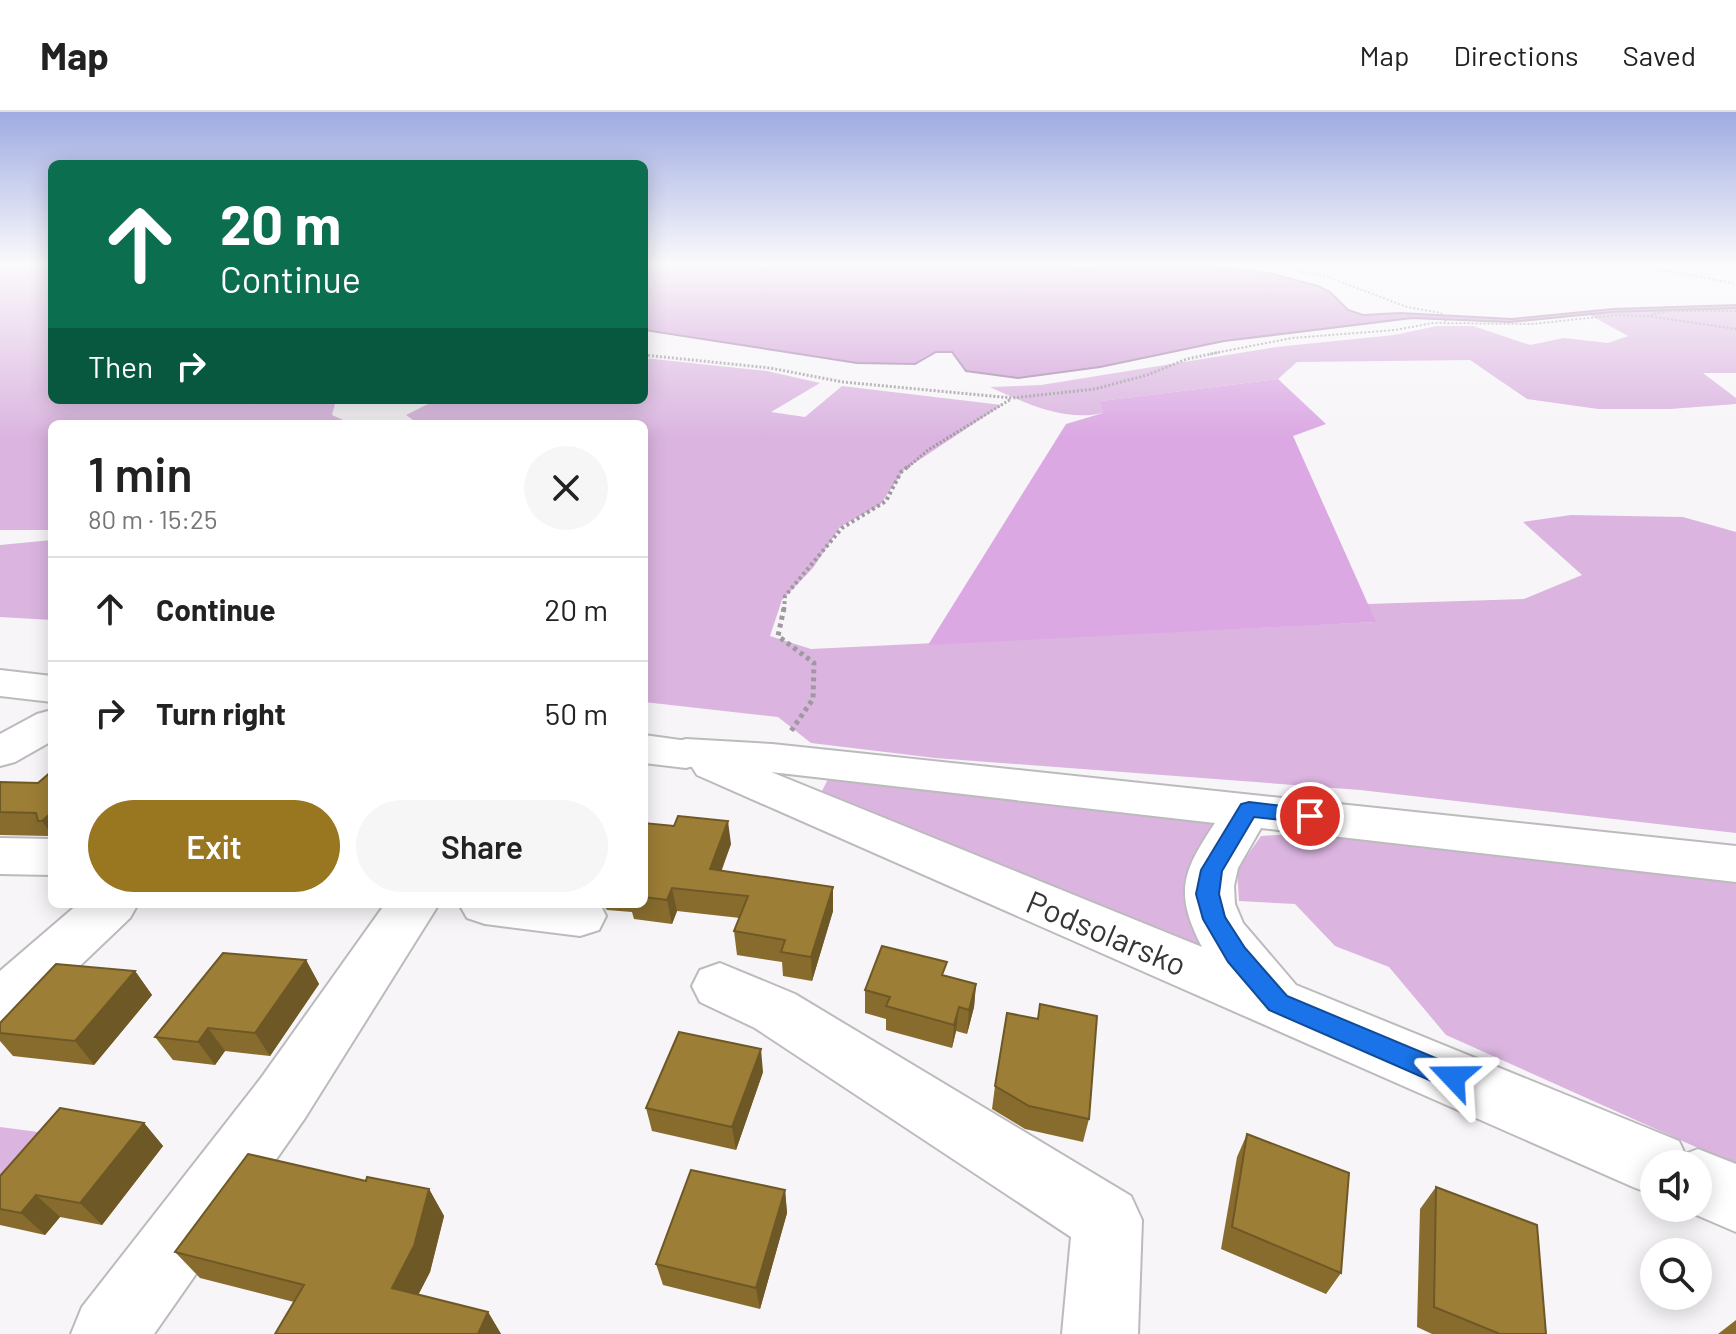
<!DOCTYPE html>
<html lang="en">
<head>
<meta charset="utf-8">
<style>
	:root { --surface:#fff; --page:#f6f6f6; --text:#222; --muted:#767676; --line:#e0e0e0; --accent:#997721 }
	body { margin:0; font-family:Barlow,sans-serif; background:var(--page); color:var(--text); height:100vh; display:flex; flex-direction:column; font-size:30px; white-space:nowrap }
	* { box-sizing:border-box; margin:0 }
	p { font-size:26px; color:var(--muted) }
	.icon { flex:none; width:44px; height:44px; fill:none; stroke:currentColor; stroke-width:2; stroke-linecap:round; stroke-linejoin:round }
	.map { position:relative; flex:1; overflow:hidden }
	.panel { position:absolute; left:48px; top:308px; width:600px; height:488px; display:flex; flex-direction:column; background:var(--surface); border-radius:12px; box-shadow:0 4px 20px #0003 }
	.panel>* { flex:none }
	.top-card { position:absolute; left:48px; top:48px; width:600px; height:244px; border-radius:12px; box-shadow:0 4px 20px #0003; background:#0b6e4f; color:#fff; overflow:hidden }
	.buttons { position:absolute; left:1640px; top:1038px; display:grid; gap:16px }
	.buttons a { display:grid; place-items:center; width:72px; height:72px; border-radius:50%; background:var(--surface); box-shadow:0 4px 20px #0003; font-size:40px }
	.pin { position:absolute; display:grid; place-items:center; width:68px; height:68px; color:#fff; margin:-34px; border:4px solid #fff; border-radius:50%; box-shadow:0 2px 8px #0007 }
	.me { position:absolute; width:88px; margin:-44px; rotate:293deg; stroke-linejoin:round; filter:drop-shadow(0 0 6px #0008) }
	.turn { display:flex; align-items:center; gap:28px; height:168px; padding:0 40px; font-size:36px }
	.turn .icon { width:104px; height:104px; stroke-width:2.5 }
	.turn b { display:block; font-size:56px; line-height:68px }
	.then { display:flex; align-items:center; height:76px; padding:0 40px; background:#0003; gap:16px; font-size:30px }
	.round { display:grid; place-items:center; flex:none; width:84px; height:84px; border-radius:42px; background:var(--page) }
	.headline { display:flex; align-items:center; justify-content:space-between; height:136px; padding:0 40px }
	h1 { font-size:48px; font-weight:600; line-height:60px }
	.button { display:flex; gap:16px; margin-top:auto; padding:16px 40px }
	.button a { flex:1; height:92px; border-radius:48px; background:var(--accent); color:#fff; font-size:32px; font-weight:600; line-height:92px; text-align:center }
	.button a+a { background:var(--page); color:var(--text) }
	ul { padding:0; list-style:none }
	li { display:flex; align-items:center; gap:24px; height:104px; padding:0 40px; border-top:2px solid var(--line) }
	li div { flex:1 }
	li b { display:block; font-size:30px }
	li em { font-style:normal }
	header { display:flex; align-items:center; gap:48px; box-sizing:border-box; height:112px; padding:0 40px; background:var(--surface); border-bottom:2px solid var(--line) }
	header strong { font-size:38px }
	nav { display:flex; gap:44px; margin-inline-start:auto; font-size:28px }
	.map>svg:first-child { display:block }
</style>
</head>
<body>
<header>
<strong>Map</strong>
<nav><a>Map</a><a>Directions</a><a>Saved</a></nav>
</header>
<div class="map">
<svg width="1736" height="1222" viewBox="0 0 1736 1222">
	<rect width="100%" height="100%" fill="#f7f5f8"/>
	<path fill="#dbb5e0" d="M 0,154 L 52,154 L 52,288 L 336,288 L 332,303 L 352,312 L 52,312 L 52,418 L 0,418 Z
		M 1736,196 L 1736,261 L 1703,261 L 1736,286 L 1736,292 L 1670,297 L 1598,297 L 1527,287 L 1470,248 L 1297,250 L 1278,267 L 1101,289 L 1103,301 C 1065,310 1024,291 990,275 L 1041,273 L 1276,235 L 1394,223 L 1437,214 L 1473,214 L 1530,233 L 1564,226 L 1608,231 L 1628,224 L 1588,202 Z
		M 644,246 L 767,259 L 820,271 L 771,300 L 805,305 L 842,274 L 1002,293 L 904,358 L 880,393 L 840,415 L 813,456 L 782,488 L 770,524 L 811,537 L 1375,510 L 1367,492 L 1524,487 L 1582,463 L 1523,410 L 1571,403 L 1683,405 L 1736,420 L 1736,721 L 1360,678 L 935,646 L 811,631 L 778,605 L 644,590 L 644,312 L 419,312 L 406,303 L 436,288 L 644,288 Z
		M 52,428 L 52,508 L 0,505 L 0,433 Z
		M 829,665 L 1219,711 L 1219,849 L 819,685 Z
		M 1312,721 L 1736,765 L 1736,1053 L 1446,923 L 1389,855 L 1335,834 L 1295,792 L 1239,789 L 1237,758 L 1261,724 Z
		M 0,1015 L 46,1021 L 0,1075 Z"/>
	<path fill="#dba8e3" d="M 1278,267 L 1326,312 L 1293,324 L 1376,510 L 928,533 L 1066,312 L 1103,301 L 1100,289 Z"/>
	<path fill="#d19ed8" stroke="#a37fa8" stroke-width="2" d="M 644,154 L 1072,154 L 1094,157 L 1082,154 L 1221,154 L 1269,161 L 1318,174 L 1330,180 L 1348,198 L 1363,203 L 1400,201 L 1512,207 L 1613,197 L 1736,193 L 1736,196 L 1612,200 L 1510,210 L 1412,206 L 1224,229 L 1100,255 L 1018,266 L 966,259 L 952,240 L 936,240 L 915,252 L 857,251 L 644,218 Z"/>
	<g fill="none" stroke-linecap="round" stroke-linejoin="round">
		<g stroke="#bdbabd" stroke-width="4">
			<path id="minor" d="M 52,598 L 52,629 L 15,650 L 0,654 L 0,622 L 37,602 Z
				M 686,627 L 772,632 L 1736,734 L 1736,770 L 1261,716 L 1238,756 L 1234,774 L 1235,792 L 1243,811 L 1296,873 L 1679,1029 L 1685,1042 L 1698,1037 L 1736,1052 L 1736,1120 L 1680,1096 L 1698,1096 L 1698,1052 L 1654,1052 L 1654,1083 L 1633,1075 L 697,663 L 692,655 L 671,651 L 664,641 L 671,631 ZM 771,660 L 1215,711 C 1182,760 1174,781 1202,835 Z
				M 0,726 L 52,727 L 52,763 L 0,762 Z
				M 78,792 L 138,792 L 130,806 L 20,911 L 0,918 L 0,859 Z
				M 385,792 L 439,792 L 305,1006 L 154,1222 L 71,1222 L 82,1195 L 261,966 Z
				M 459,792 L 600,792 L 606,804 L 599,818 L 580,824 L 485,812 L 467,806 Z
				M 720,851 L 795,882 L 1131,1084 L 1142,1108 L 1138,1222 L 1062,1222 L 1071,1125 L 755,916 L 700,890 L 692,874 L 700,858 Z"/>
		</g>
		<g stroke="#bdbabd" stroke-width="4">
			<path id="major" d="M 0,558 L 52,564 L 52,590 L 0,584 Z
				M 644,623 L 702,631 L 709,641 L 702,651 L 686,656 L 644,651 Z"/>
		</g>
		<path stroke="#9c9a9c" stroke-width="2" stroke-dasharray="2 2" stroke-linecap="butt" d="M 1276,154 L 1328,165 L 1407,195 L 1441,201 L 1446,210
			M 1613,154 L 1675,160 L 1736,172
			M 1722,154 L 1736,156
			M 1684,162 L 1681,158 L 1689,154
			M 1736,199 L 1667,199 L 1648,204 L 1736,217
			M 1210,242 L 1292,226 L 1395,218 L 1433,211 L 1532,212 L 1616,203 L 1648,204"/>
		<path stroke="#9c9a9c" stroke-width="3" stroke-dasharray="2 2" stroke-linecap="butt" d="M 644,243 L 770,256 L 843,270 L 1012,286 L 1095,277 L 1147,263 L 1187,247 L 1220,240
			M 908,355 L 928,338 L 1011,287"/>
		<path stroke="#9c9a9c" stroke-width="4" stroke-dasharray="3 3" stroke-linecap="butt" d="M 784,498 L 785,484 L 842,416 L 886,389 L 901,360 L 910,353"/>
		<path stroke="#9c9a9c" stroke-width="5" stroke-dasharray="4 4" stroke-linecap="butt" d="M 784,496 L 778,524 L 814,551 L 813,587 L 791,619"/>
		<use href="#minor" fill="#fff" fill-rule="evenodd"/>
		<use href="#major" fill="#fff" fill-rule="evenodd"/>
	</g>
	<path fill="#876c2e" d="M 52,659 L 52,728 L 49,724 L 0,723 L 0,670 L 38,671 Z
		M 644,711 L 731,732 L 721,758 L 833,799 L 812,869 L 783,864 L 782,850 L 737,843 L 734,819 L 740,806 L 677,799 L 672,812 L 634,807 L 632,800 L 607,798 L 602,792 L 644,792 Z
		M 306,848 L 319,872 L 270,944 L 225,939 L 215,953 L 173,948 L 155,925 Z
		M 135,859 L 152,883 L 94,953 L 13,944 L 0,929 L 0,911 Z
		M 946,864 L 976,872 L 974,895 L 967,922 L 956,919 L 952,936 L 886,918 L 886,907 L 865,901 L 865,878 Z
		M 763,960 L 736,1038 L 652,1019 L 646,996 Z
		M 995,974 L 1089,1007 L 1083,1030 L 1025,1017 L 992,997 Z
		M 144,1011 L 163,1034 L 102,1113 L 60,1105 L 45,1123 L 0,1113 L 0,1064 Z
		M 1247,1022 L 1341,1161 L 1326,1182 L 1221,1137 L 1237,1045 Z
		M 366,1069 L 429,1077 L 444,1104 L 430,1160 L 418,1183 L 488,1200 L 501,1222 L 275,1222 L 294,1190 L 200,1166 L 175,1140 Z
		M 1436,1075 L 1546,1222 L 1432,1222 L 1417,1215 L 1420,1097 Z
		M 785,1078 L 787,1101 L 760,1197 L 663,1173 L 656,1152 Z
		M 1736,1208 L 1736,1222 L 1718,1222 Z"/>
	<path fill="#6e5826" d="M 52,700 L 52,723 L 42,709 Z
		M 728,709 L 731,732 L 714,780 L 710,757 Z
		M 833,775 L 833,799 L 812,869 L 811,845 Z
		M 672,776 L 677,799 L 672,812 L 667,788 Z
		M 306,848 L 319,872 L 270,944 L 255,921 Z
		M 135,859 L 152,883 L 94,953 L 75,929 Z
		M 976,872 L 974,895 L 967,922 L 969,898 Z
		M 959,895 L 956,919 L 952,936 L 954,913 Z
		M 208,916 L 225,939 L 215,953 L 198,930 Z
		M 761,937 L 763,960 L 736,1038 L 732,1015 Z
		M 144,1011 L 163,1034 L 102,1113 L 80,1091 Z
		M 429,1077 L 444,1104 L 430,1160 L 409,1201 L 392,1176 Z
		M 785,1078 L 787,1101 L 760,1197 L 756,1176 Z
		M 36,1083 L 60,1105 L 45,1123 L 21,1101 Z
		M 488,1200 L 501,1222 L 478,1222 Z"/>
	<path fill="#9d7e36" stroke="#6e5826" stroke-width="2" d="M 52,659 L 52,700 L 42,709 L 38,709 L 36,701 L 0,700 L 0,670 L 38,671 Z
		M 678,704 L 728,709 L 710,757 L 833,775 L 811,845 L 781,840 L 785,828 L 734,819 L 748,784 L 672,776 L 667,788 L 644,785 L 644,711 L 674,714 Z
		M 882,834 L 947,850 L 942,863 L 976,872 L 969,898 L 959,895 L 954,913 L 886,894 L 890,885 L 865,878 Z
		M 223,841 L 306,848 L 255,921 L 208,916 L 198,930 L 155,925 Z
		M 56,852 L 135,859 L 75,929 L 0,921 L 0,911 Z
		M 1040,892 L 1097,904 L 1089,1007 L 1029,994 L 995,974 L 1007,901 L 1038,907 Z
		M 679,920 L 761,937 L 732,1015 L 646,996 Z
		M 60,996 L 144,1011 L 80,1091 L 36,1083 L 21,1101 L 0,1097 L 0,1064 Z
		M 1247,1022 L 1349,1061 L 1341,1161 L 1232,1115 Z
		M 248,1042 L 366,1069 L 367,1065 L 429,1077 L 414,1134 L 392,1176 L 488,1200 L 478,1222 L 275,1222 L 304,1173 L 175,1140 Z
		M 691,1058 L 785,1078 L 756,1176 L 656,1152 Z
		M 1436,1075 L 1537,1113 L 1546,1222 L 1500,1222 L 1434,1195 Z"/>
	<linearGradient id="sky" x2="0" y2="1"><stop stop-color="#9fabe2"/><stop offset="0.47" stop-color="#fbfafc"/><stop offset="1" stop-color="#fbfafc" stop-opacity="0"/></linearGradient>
	<rect width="1736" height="325" fill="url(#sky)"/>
	<path fill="#1a73e8" stroke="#114b97" stroke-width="2" d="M 1249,690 L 1310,697 L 1317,699 L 1320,704 L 1317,709 L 1310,711 L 1254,705 L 1222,759 L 1219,782 L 1225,805 L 1245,836 L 1287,884 L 1462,957 L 1466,965 L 1462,974 L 1453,977 L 1443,974 L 1269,898 L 1228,850 L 1203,807 L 1196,782 L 1201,758 L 1241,692 Z"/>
	<g text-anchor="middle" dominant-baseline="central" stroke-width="6" stroke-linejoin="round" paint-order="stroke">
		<g font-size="32" fill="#373637" stroke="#fff">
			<text transform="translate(1107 820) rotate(23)">Podsolarsko</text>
		</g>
	</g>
</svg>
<div class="buttons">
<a><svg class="icon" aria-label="sound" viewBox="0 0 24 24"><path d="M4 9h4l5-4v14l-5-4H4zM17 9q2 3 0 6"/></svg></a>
<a><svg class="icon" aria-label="search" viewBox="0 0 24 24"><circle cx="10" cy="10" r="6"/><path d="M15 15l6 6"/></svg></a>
</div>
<div class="pin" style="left:1310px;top:704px;background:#d93025"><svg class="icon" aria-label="arrive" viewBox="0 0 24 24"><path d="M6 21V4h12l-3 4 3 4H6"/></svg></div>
<svg class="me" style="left:1453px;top:965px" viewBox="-20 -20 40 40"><path d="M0-17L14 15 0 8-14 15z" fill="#1a73e8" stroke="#fff" stroke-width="4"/></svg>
<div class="top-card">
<div class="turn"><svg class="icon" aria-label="ahead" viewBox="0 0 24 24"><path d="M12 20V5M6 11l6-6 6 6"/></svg><div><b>20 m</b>Continue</div></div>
<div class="then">Then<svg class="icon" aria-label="right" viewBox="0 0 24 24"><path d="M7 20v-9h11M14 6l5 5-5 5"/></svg></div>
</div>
<section class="panel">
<div class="headline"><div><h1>1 min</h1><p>80 m · 15:25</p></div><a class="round"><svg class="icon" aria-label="close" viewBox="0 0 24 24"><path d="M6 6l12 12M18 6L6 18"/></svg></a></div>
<ul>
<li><svg class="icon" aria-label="ahead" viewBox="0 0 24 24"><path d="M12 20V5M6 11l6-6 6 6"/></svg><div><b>Continue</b></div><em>20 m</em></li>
<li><svg class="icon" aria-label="right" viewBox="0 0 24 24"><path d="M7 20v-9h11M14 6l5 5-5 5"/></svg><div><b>Turn right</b></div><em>50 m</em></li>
</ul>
<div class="button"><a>Exit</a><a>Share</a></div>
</section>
</div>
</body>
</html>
